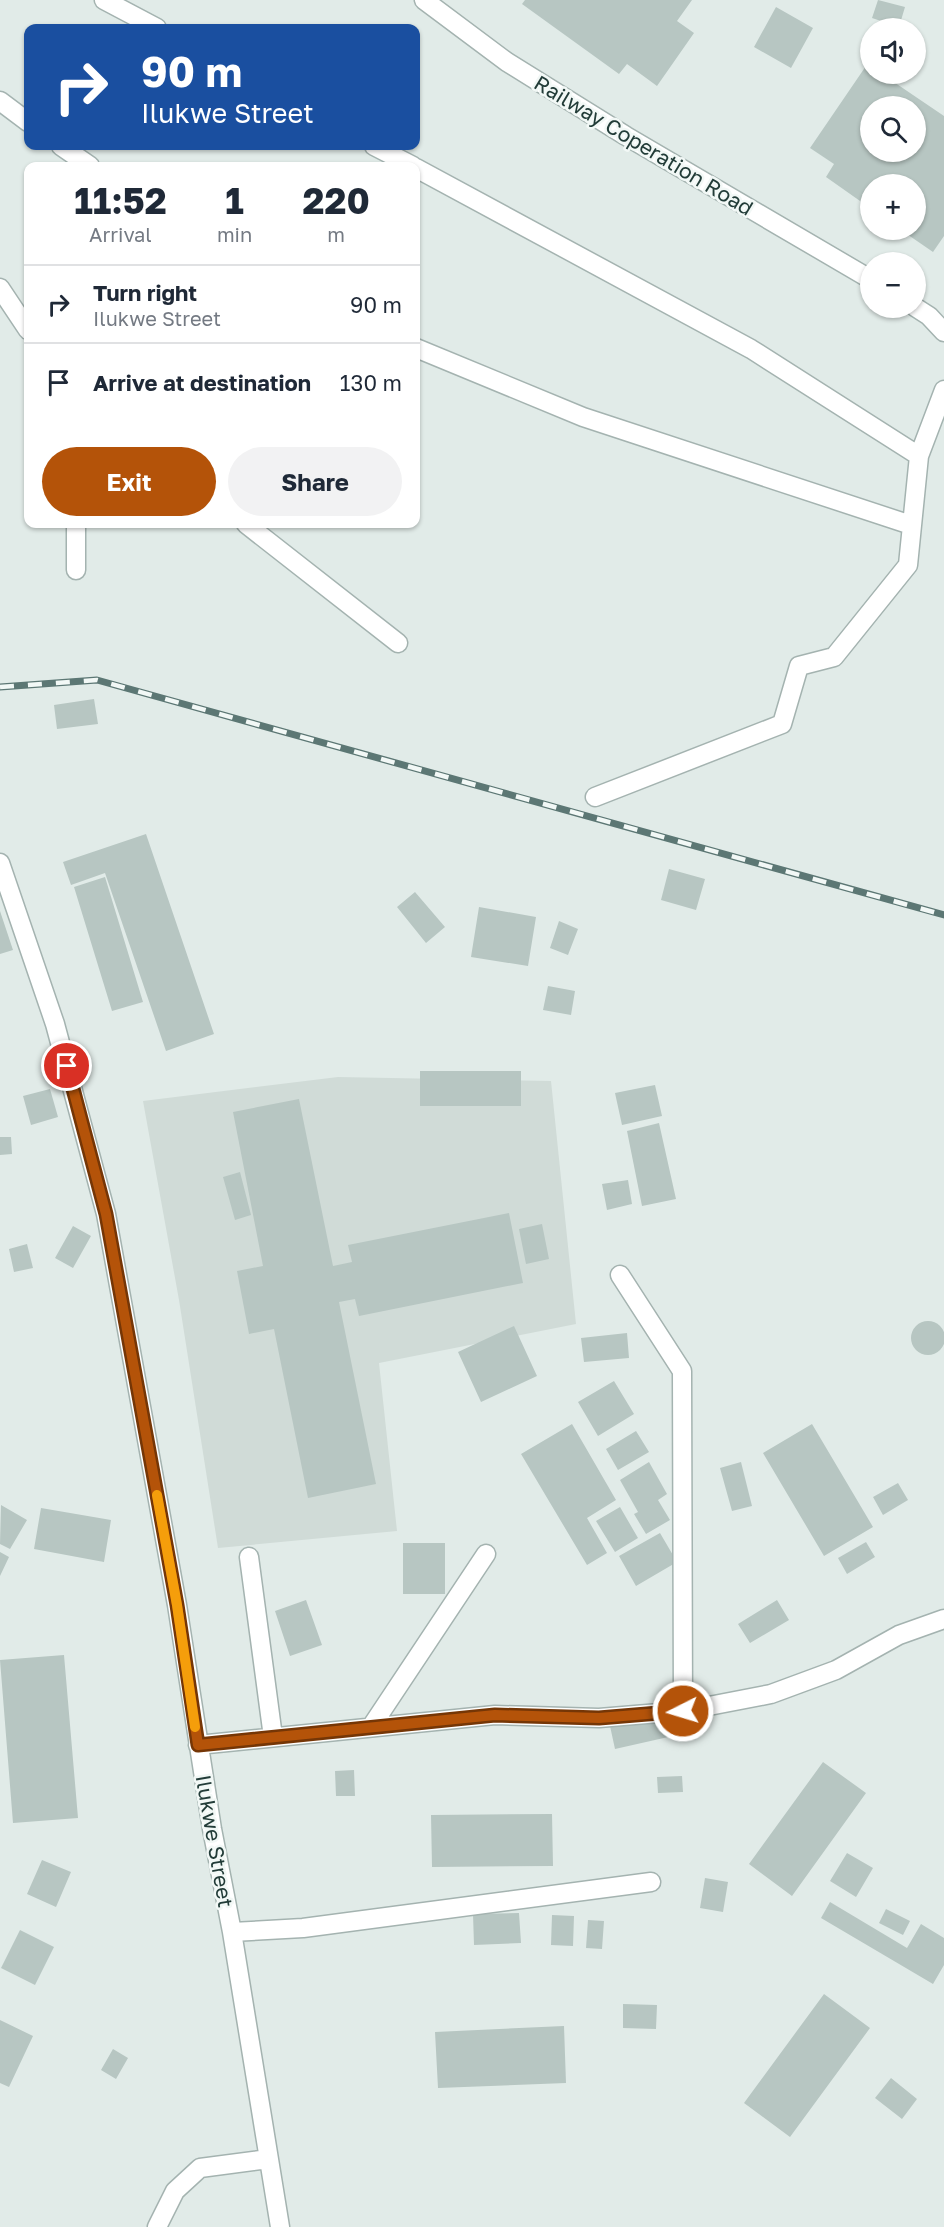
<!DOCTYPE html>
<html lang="en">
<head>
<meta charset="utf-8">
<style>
	:root { --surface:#fff; --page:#f2f2f3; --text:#1f2937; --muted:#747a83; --line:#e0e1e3; --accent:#b45309 }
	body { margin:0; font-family:"Golos Text",sans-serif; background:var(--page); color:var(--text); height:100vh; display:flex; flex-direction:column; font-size:22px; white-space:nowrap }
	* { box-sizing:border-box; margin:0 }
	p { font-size:20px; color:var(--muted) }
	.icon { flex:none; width:33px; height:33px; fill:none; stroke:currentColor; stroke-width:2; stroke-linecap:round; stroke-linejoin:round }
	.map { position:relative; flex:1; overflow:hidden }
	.drawer { position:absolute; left:24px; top:162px; width:396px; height:366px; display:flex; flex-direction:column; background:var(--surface); border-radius:12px; box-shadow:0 2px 4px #0004 }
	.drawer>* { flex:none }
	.guide { position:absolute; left:24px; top:24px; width:396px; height:126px; border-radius:12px; box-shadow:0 2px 4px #0004; background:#1a4fa0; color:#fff; overflow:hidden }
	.fabs { position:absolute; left:860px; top:18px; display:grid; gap:12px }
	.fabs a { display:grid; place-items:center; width:66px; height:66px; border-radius:50%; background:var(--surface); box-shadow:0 2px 4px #0004; font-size:30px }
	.pin { position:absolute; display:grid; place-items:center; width:51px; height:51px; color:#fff; margin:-26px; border:3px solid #fff; border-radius:50%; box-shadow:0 2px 6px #0007 }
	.me { position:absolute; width:66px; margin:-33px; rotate:265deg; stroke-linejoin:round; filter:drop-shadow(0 0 4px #0008) }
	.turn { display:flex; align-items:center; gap:21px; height:126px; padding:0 18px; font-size:27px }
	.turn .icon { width:78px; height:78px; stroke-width:2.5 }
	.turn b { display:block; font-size:42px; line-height:51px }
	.eta { display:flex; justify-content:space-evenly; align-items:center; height:102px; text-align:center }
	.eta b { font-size:36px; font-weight:700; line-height:42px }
	.primary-button { display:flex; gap:12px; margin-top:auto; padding:12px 18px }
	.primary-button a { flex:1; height:69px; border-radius:36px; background:var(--accent); color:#fff; font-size:24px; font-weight:700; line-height:69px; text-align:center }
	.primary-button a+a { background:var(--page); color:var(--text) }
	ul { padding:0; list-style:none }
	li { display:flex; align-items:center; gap:18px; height:78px; padding:0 18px; border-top:2px solid var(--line) }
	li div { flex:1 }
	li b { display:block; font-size:22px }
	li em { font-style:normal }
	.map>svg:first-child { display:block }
</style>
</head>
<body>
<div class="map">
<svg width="944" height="2227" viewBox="0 0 944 2227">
	<rect width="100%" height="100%" fill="#e1ebe8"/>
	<path fill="#d0dbd7" d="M 338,1077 L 551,1081 L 576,1324 L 379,1363 L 397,1531 L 218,1548 L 179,1300 L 143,1101 Z"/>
	<path fill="#b7c6c2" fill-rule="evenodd" d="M 525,0 L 692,0 L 677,21 L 694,33 L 657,86 L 627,64 L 619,74 L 522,4 Z
		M 878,0 L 905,7 L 899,27 L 872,18 Z
		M 776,7 L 813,28 L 791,68 L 754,47 Z
		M 868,63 L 870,65 L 870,74 L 882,74 L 944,116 L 944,236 L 933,252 L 901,230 L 915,230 L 915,184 L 870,184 L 870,208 L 826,177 L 834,164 L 810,148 ZM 870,106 L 915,106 L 915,152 L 870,152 Z
		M 94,699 L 98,724 L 57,729 L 54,705 Z
		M 146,834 L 214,1034 L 166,1051 L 105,873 L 71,885 L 63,862 Z
		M 669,869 L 705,879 L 696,910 L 661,900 Z
		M 105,877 L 143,1002 L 112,1011 L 74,887 Z
		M 415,892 L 445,927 L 426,943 L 397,907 Z
		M 479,907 L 536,917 L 528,966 L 471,957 Z
		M 0,911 L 13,950 L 0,954 Z
		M 559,921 L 578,929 L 568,955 L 550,948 Z
		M 548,986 L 575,991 L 571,1015 L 543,1010 Z
		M 420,1071 L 521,1071 L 521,1106 L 420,1106 Z
		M 655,1085 L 662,1116 L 622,1125 L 615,1093 Z
		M 50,1089 L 58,1117 L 31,1125 L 23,1096 Z
		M 299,1099 L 333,1266 L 352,1262 L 348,1245 L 509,1213 L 523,1283 L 359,1316 L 355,1299 L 339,1302 L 376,1484 L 308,1498 L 274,1329 L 249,1334 L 237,1271 L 263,1266 L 233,1112 Z
		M 659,1123 L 676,1199 L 642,1206 L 627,1131 Z
		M 0,1137 L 11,1137 L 12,1154 L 0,1155 Z
		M 240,1172 L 251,1215 L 235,1220 L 223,1177 Z
		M 628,1180 L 632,1204 L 607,1210 L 602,1184 Z
		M 542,1224 L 549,1259 L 526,1264 L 519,1229 Z
		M 73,1226 L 91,1236 L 73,1268 L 55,1258 Z
		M 27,1244 L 33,1268 L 14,1272 L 9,1249 Z
		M911 1338a17 17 0 1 1 34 0a17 17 0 1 1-34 0Z
		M 514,1326 L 537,1376 L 481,1402 L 458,1352 Z
		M 627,1333 L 629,1358 L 584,1362 L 581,1338 Z
		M 614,1381 L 634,1414 L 598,1436 L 578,1402 Z
		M 572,1424 L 616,1500 L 587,1518 L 607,1553 L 587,1565 L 521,1454 Z
		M 812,1424 L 873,1527 L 824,1556 L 763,1453 Z
		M 636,1431 L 649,1452 L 618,1470 L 606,1449 Z
		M 649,1462 L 667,1494 L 658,1500 L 670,1520 L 646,1534 L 634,1514 L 638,1512 L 620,1480 Z
		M 741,1462 L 752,1506 L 732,1511 L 720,1468 Z
		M 898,1483 L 908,1500 L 883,1515 L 873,1497 Z
		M 1,1505 L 27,1520 L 10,1549 L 0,1544 Z
		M 620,1507 L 638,1538 L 615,1552 L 596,1521 Z
		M 41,1508 L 111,1520 L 104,1562 L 34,1549 Z
		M 660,1533 L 677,1562 L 636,1586 L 619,1556 Z
		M 866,1542 L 875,1557 L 847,1574 L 838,1558 Z
		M 403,1543 L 445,1543 L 445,1594 L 403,1594 Z
		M 0,1552 L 9,1557 L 0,1576 Z
		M 306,1600 L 322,1645 L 290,1656 L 275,1611 Z
		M 777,1600 L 789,1620 L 750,1643 L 738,1624 Z
		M 64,1655 L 78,1818 L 13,1823 L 0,1660 Z
		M 681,1711 L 686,1733 L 615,1749 L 610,1726 Z
		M 823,1762 L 866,1793 L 792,1896 L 749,1864 Z
		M 354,1770 L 355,1796 L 336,1796 L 335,1771 Z
		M 682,1776 L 683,1792 L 658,1793 L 657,1777 Z
		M 552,1814 L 553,1866 L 432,1867 L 431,1815 Z
		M 847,1853 L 873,1868 L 856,1897 L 830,1881 Z
		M 42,1860 L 71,1872 L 56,1907 L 27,1894 Z
		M 705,1878 L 728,1882 L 723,1912 L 700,1908 Z
		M 830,1902 L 907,1948 L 921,1924 L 944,1938 L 944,1965 L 933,1984 L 821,1918 Z
		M 886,1909 L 910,1921 L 903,1935 L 879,1923 Z
		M 519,1913 L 521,1943 L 474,1945 L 473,1914 Z
		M 552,1915 L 574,1916 L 573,1946 L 551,1945 Z
		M 588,1920 L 604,1921 L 602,1949 L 586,1948 Z
		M 20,1930 L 54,1947 L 35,1985 L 1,1968 Z
		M 824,1994 L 870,2028 L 790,2137 L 744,2103 Z
		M 623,2004 L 657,2005 L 656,2029 L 623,2028 Z
		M 0,2020 L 33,2036 L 9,2087 L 0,2083 Z
		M 564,2026 L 566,2083 L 438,2088 L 435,2032 Z
		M 113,2049 L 128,2058 L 116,2079 L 101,2070 Z
		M 891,2078 L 917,2099 L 902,2119 L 875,2098 Z"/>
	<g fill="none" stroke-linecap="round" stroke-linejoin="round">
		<g stroke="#a4b3b0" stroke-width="21">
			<path id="street" d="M 104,0 L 157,28
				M 424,0 L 507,62 L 626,136 L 870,279
				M 0,101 L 28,122
				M 61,146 L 90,166
				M 374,146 L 413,166
				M 416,168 L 751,349 L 919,456
				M 0,288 L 28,330
				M 915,307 L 929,316 L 944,332
				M 416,348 L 583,417 L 911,525
				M 76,524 L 76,570
				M 246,524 L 398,643
				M 595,797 L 782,724 L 799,666 L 834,657 L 908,565 L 919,456 L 944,390
				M 0,863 L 55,1024 L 106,1214 L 177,1605 L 212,1829 L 232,1932 L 280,2227
				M 620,1275 L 682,1371 L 683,1711
				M 249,1557 L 273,1737
				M 371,1727 L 486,1554
				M 198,1745 L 495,1715 L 599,1718 L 683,1711 L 771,1694 L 836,1670 L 899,1635 L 944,1619
				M 232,1932 L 303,1928 L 651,1882
				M 157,2227 L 175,2191 L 200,2168 L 268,2159"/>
		</g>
		<use href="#street" stroke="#fff" stroke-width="18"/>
		<g stroke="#5c7774" stroke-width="7">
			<path id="rail" d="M 0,687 L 97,680 L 944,915"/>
		</g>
		<use href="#rail" stroke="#f2f8f6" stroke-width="4.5" stroke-dasharray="14" stroke-linecap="butt"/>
	</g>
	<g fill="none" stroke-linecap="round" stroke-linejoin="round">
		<g stroke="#753606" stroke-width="15">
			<path id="route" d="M 67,1066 L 106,1214 L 177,1605 L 198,1745 L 495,1715 L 599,1718 L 683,1711"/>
		</g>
		<use href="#route" stroke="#b45309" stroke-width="10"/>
		<path stroke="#f59e0b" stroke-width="10" d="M 157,1495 L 177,1605 L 195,1727"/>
	</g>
	<g text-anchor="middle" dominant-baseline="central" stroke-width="5" stroke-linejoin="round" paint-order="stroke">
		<g font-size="21" fill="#223c38" stroke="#f2f8f6">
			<text transform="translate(644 145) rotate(31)">Railway Coperation Road</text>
			<text transform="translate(215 1841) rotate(80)">Ilukwe Street</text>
		</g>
	</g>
</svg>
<div class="fabs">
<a><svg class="icon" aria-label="sound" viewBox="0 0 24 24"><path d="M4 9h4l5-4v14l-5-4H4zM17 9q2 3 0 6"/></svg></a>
<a><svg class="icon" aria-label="search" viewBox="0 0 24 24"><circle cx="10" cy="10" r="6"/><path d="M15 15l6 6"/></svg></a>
<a>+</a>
<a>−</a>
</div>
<div class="pin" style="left:67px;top:1066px;background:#d93025"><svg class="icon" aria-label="arrive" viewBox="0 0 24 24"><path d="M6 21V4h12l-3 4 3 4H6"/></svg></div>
<svg class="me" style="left:683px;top:1711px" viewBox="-20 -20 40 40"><circle r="17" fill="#b45309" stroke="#fff" stroke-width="3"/><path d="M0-11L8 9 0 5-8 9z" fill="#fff"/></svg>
<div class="guide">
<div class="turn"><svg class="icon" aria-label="right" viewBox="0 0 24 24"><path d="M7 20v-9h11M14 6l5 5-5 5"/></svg><div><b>90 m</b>Ilukwe Street</div></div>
</div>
<section class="drawer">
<div class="eta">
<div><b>11:52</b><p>Arrival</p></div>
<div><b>1</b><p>min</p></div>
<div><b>220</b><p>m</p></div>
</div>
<ul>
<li><svg class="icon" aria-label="right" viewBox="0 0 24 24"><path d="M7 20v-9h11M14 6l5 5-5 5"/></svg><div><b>Turn right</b><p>Ilukwe Street</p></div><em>90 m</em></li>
<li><svg class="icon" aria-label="arrive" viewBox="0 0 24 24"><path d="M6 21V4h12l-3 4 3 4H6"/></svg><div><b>Arrive at destination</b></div><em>130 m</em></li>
</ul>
<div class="primary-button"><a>Exit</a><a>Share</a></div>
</section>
</div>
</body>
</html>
